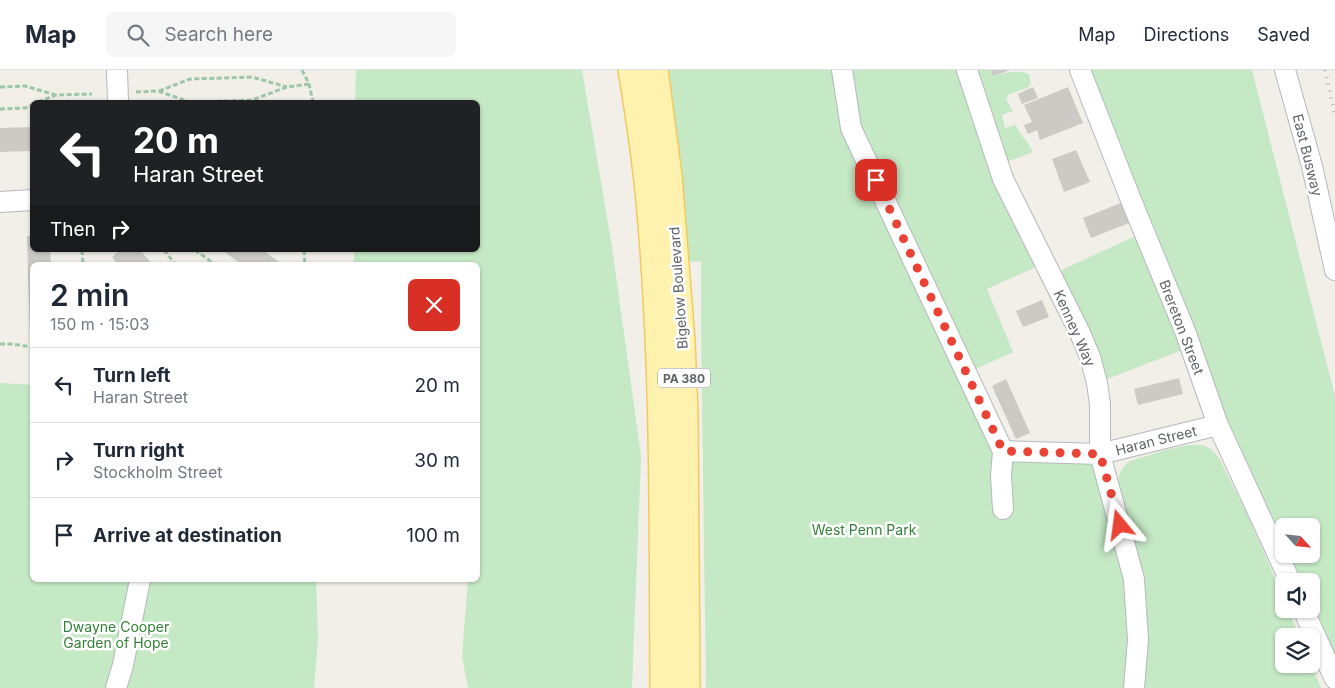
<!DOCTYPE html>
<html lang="en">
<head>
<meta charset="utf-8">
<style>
	:root { --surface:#fff; --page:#f6f6f7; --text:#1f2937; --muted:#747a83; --line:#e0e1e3 }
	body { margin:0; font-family:Inter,sans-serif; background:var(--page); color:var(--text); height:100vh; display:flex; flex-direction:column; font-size:19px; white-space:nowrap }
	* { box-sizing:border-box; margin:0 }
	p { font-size:16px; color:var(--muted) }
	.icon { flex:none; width:28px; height:28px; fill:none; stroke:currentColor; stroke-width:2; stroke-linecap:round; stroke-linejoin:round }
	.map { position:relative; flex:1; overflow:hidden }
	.details { position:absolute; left:30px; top:192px; width:450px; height:320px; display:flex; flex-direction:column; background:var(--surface); border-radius:8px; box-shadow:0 1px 4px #0004 }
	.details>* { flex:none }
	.guide { position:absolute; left:30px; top:30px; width:450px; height:152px; border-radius:8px; box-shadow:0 1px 4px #0004; background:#202124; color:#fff; overflow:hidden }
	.needle { width:32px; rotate:117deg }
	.tools { position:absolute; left:1275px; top:448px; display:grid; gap:10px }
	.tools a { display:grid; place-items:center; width:45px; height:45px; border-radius:8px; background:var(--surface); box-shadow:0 1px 4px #0004; font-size:25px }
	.pin { position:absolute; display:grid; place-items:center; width:42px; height:42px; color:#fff; margin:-21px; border-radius:10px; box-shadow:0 2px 8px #0006 }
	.me { position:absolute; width:55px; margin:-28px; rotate:344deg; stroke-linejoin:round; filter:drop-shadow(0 0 4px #0008) }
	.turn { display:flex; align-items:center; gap:18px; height:105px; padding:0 20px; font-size:22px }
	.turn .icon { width:65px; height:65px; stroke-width:2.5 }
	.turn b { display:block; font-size:35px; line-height:42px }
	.then { display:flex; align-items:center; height:48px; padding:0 20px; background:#0003; gap:10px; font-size:19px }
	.round { display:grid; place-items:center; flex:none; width:52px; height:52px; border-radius:8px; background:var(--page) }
	.headline { display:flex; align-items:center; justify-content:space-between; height:85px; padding:0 20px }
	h1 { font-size:30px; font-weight:600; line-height:38px }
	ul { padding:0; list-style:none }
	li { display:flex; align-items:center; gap:15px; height:75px; padding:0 20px; border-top:1px solid var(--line) }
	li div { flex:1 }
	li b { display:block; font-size:19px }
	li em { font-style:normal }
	header { display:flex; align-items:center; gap:30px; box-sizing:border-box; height:70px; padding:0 25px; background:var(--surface); border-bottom:1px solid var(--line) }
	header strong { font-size:24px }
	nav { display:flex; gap:28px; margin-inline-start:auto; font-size:18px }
	.search { width:350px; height:45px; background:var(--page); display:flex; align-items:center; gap:12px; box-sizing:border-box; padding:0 18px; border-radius:8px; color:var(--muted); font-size:19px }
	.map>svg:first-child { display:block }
</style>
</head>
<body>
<header>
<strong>Map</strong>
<div class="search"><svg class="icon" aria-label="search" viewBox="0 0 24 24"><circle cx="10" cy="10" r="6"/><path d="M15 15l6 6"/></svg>Search here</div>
<nav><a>Map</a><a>Directions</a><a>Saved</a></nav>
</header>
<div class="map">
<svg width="1335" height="618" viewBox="0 0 1335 618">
	<rect width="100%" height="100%" fill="#f1efe8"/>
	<path fill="#c5e8c5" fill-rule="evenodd" d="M 356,0 L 582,0 L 612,177 L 641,386 L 632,618 L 468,618 L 462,586 L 468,510 L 478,510 L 478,381 L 480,347 L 478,345 L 478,195 L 354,195 L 354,180 L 478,180 L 478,32 L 355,32 Z
		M 667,0 L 967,0 L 1045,193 L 987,219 L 1013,282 L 967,303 L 1003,381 L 1100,384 L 1122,435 C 1119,418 1113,403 1130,391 C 1148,386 1183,373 1200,375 C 1209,376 1214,381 1219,388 L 1248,446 L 1284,529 L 1284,539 L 1288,539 L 1299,566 L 1284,566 L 1284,594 L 1311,594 L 1321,618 L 706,618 L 701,256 L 701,191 L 688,192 L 685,140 Z
		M 977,0 L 991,0 L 994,6 C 1004,2 1021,0 1029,4 L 1031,14 L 1027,18 L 1009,24 L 1006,29 L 1013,41 L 1002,45 L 1005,58 L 1016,55 C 1020,66 1028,71 1033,82 L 1006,92 Z
		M 1080,0 L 1252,0 L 1335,326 L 1335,609 L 1311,539 L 1311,511 L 1290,511 L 1190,277 L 1097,313 L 1051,205 L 1144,162 ZM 1284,456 L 1311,456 L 1311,484 L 1284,484 Z
		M 0,313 L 32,315 L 32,510 L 316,510 L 318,568 L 314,618 L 0,618 Z"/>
	<path fill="#cccac5" d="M 991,0 L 1010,0 L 993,6 Z
		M 1033,17 L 1038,28 L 1022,34 L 1018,24 Z
		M 1068,17 L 1083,53 L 1040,70 L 1037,60 L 1028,64 L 1024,55 L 1032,52 L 1024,35 Z
		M 32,57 L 32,81 L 0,82 L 0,58 Z
		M 1076,80 L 1090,112 L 1064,122 L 1052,89 Z
		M 1121,133 L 1129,153 L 1091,168 L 1083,148 Z
		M 27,166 L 32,166 L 32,180 L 50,180 L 51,195 L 32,195 L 32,269 L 30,269 Z
		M 120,180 L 140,180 L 153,195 L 118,195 L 112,187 Z
		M 222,180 L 263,180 L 283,195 L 242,195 Z
		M 1042,230 L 1049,247 L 1023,257 L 1016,241 Z
		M 1179,308 L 1183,324 L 1138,335 L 1134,319 Z
		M 1006,309 L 1030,363 L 1016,369 L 992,316 Z"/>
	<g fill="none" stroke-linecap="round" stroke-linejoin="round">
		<g stroke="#b5b8bc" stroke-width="22">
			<path id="minor" d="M 117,0 L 118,32
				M 842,0 L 851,58 L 1003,381 L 1001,406 L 1003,439
				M 967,0 L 1003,109 L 1080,263 L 1090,287 L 1097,313 L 1100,334 L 1100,384 L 1134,509 L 1138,570 L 1134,618
				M 1080,0 L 1131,130 L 1185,261 L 1218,355 L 1290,511
				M 1285,0 L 1312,96 L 1335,200
				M 0,132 L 32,130
				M 1003,381 L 1100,384 L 1218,355
				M 1303,539 L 1335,609
				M 116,618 L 123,595 L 140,510"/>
		</g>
		<g stroke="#f2c960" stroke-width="28">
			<path id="major" d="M 631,0 C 639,47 646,95 650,142 C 664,300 662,460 663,618
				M 655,0 L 669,106 L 682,271 L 685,344 L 687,618"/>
		</g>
		<path stroke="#9cc7a9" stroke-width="3" stroke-dasharray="5 2.5" stroke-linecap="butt" d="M 302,0 L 309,14 L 313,32
			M 0,17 L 25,16 L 56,25
			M 159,21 L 190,9 L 252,7 L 287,17
			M 136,22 L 158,21 L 190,32 L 252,30 L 287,17 L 309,14
			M 38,32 L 56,25 L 92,24
			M 0,39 L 25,38 L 32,35
			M 82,180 L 83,195
			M 164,180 L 176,195
			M 195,180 L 216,195
			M 304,180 L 305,195
			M 0,274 L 11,274 L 32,277"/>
		<use href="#minor" stroke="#fff" stroke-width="20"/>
		<use href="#major" stroke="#fff2af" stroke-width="25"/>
		<path stroke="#b6b7b8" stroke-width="4" stroke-dasharray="1 6" stroke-linecap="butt" d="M 1325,0 L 1335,46"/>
	</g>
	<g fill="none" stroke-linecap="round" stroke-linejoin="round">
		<path stroke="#ea4335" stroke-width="9" stroke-dasharray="0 16.2" d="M 876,110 L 1003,381 L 1100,384 L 1120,455"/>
	</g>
	<g text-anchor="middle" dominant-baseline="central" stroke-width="5" stroke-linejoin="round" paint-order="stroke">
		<rect fill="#fff" stroke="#8f9295" stroke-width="1" x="658" y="298.5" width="52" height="19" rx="4"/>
		<g font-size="12" font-weight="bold" fill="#5f6368">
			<text x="684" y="308">PA 380</text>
		</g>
		<g font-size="14" fill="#5f6368" stroke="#fff">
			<text transform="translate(1308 85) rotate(76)">East Busway</text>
			<text transform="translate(678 218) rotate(-94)">Bigelow Boulevard</text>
			<text transform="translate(1182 257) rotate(69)">Brereton Street</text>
			<text transform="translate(1075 258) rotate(66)">Kenney Way</text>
			<text transform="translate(1156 370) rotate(-14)">Haran Street</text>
		</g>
		<g font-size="14" fill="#348238" stroke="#fff">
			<text x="864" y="459">West Penn Park</text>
			<text x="116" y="556">Dwayne Cooper<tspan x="116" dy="16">Garden of Hope</tspan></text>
		</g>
	</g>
</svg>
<div class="tools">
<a><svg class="needle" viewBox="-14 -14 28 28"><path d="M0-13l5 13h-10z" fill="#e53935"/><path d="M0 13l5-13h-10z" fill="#747a83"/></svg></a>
<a><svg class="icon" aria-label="sound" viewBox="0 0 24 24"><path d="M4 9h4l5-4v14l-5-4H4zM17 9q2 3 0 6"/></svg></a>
<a><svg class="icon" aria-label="layers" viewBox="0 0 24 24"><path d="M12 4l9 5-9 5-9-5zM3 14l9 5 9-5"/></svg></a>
</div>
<div class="pin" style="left:876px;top:110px;background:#d93025"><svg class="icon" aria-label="arrive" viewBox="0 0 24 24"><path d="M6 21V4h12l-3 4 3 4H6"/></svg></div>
<svg class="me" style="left:1120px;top:455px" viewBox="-20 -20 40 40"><path d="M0-17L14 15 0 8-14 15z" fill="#ea4335" stroke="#fff" stroke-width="4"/></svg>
<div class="guide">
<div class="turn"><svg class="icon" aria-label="left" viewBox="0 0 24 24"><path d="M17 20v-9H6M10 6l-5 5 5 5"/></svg><div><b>20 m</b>Haran Street</div></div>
<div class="then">Then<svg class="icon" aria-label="right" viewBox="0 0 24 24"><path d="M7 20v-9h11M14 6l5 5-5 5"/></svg></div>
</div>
<section class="details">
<div class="headline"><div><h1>2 min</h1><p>150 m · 15:03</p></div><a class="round" style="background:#d93025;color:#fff"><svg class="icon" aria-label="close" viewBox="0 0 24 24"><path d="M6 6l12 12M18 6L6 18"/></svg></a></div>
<ul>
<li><svg class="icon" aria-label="left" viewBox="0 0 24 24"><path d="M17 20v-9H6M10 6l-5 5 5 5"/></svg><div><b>Turn left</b><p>Haran Street</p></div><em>20 m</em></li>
<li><svg class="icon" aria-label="right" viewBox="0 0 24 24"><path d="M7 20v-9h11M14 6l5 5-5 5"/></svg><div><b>Turn right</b><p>Stockholm Street</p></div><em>30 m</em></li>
<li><svg class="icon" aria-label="arrive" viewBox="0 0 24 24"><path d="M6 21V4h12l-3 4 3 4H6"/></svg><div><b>Arrive at destination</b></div><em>100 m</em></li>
</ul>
</section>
</div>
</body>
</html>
